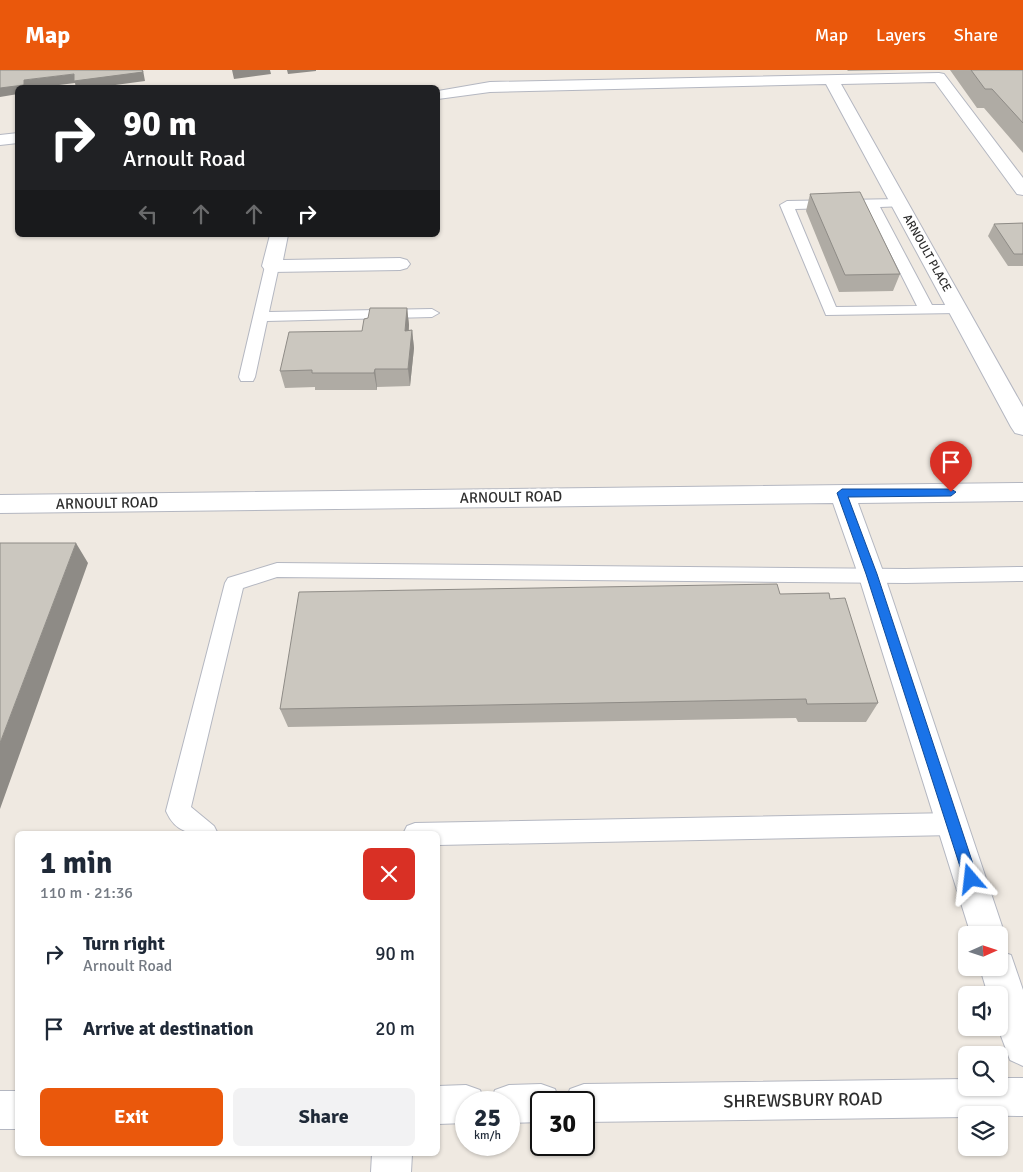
<!DOCTYPE html>
<html lang="en">
<head>
<meta charset="utf-8">
<style>
	:root { --surface:#fff; --page:#f2f2f3; --text:#1f2937; --muted:#747a83; --accent:#ea580c }
	body { margin:0; font-family:Signika,sans-serif; background:var(--page); color:var(--text); height:100vh; display:flex; flex-direction:column; font-size:19px; white-space:nowrap }
	* { box-sizing:border-box; margin:0 }
	p { font-size:16px; color:var(--muted) }
	.icon { flex:none; width:28px; height:28px; fill:none; stroke:currentColor; stroke-width:2; stroke-linecap:round; stroke-linejoin:round }
	.map { position:relative; flex:1; overflow:hidden }
	.sheet { position:absolute; left:15px; top:761px; width:425px; height:325px; display:flex; flex-direction:column; background:var(--surface); border-radius:8px; box-shadow:0 1px 4px #0004 }
	.sheet>* { flex:none }
	.banner { position:absolute; left:15px; top:15px; width:425px; height:152px; border-radius:8px; box-shadow:0 1px 4px #0004; background:#202124; color:#fff; overflow:hidden }
	.needle { width:32px; rotate:87deg }
	.fabs { position:absolute; left:958px; top:856px; display:grid; gap:10px }
	.fabs a { display:grid; place-items:center; width:50px; height:50px; border-radius:8px; background:var(--surface); box-shadow:0 1px 4px #0004; font-size:25px }
	.speed { position:absolute; left:455px; top:1021px; display:flex; gap:10px; font-size:25px; font-weight:700; text-align:center }
	.speed>* { display:grid; place-content:center; width:65px; height:65px; border-radius:50%; background:var(--surface); box-shadow:0 1px 4px #0004; line-height:1 }
	.speed small { font-size:12px; font-weight:400 }
	.speed .limit { border:2px solid #111; border-radius:8px; background:#fff; color:#111 }
	.pin { position:absolute; display:grid; place-items:center; width:42px; height:42px; color:#fff; margin:-51px -21px; border-radius:50% 50% 50% 0; rotate:-45deg; box-shadow:0 0 5px #0007 }
	.pin .icon { rotate:45deg }
	.me { position:absolute; width:55px; margin:-28px; rotate:343deg; stroke-linejoin:round; filter:drop-shadow(0 0 4px #0008) }
	.turn { display:flex; align-items:center; gap:18px; height:105px; padding:0 25px; font-size:22px }
	.turn .icon { width:65px; height:65px; stroke-width:2.5 }
	.turn b { display:block; font-size:35px; line-height:42px }
	.lanes { display:flex; align-items:center; height:48px; padding:0 25px; background:#0003; justify-content:center; gap:25px; direction:ltr }
	.lanes .off { opacity:.35 }
	.round { display:grid; place-items:center; flex:none; width:52px; height:52px; border-radius:8px; background:var(--page) }
	.headline { display:flex; align-items:center; justify-content:space-between; height:85px; padding:0 25px }
	h1 { font-size:30px; font-weight:700; line-height:38px }
	.primary-button { display:flex; gap:10px; margin-top:auto; padding:10px 25px }
	.primary-button a { flex:1; height:58px; border-radius:8px; background:var(--accent); color:#fff; font-size:20px; font-weight:700; line-height:58px; text-align:center }
	.primary-button a+a { background:var(--page); color:var(--text) }
	ul { padding:0; list-style:none }
	li { display:flex; align-items:center; gap:15px; height:75px; padding:0 25px }
	li div { flex:1 }
	li b { display:block; font-size:19px }
	li em { font-style:normal }
	header { display:flex; align-items:center; gap:30px; box-sizing:border-box; height:70px; padding:0 25px; background:var(--accent); color:#fff }
	header strong { font-size:24px }
	nav { display:flex; gap:28px; margin-inline-start:auto; font-size:18px }
	.map>svg:first-child { display:block }
</style>
</head>
<body>
<header>
<strong>Map</strong>
<nav><a>Map</a><a>Layers</a><a>Share</a></nav>
</header>
<div class="map">
<svg width="1023" height="1102" viewBox="0 0 1023 1102">
	<rect width="100%" height="100%" fill="#efe9e1"/>
	<g fill="none" stroke-linecap="round" stroke-linejoin="round">
		<g stroke="#b4b7c1" stroke-width="2">
			<path id="service" d="M 900,129 L 906,133 L 905,136 L 880,137 L 932,235 L 958,235 L 965,239 L 958,243 L 826,245 L 780,135 L 787,131 ZM 867,137 L 917,236 L 836,237 L 795,139 Z
				M 272,192 L 279,196 L 269,242 L 432,239 L 439,243 L 432,247 L 267,251 L 255,307 L 253,311 L 241,311 L 239,307 L 265,196 Z
				M 277,493 L 905,499 L 1023,497 L 1023,511 L 905,513 L 277,507 L 243,518 L 191,737 L 214,756 L 218,764 C 195,764 177,766 166,741 L 225,513 L 228,508 Z
				M 954,743 L 962,746 L 966,754 L 962,762 L 954,765 L 438,775 L 438,764 L 403,764 L 407,756 L 415,753 Z"/>
		</g>
		<g stroke="#b4b7c1" stroke-width="2">
			<path id="minor" d="M 939,3 L 944,4 L 1023,108 L 1023,125 L 1017,124 L 935,12 L 841,14 L 1023,337 L 1023,365 L 1015,363 L 1011,357 L 826,14 L 490,22 L 438,29 L 438,21 L 490,12 Z
				M 18,63 L 18,73 L 0,75 L 0,65 Z
				M 270,165 L 288,165 L 283,190 L 400,188 L 407,190 L 410,194 L 407,198 L 400,200 L 272,202 L 265,200 L 262,196 Z
				M 1023,413 L 1023,431 L 858,433 L 884,504 L 1005,865 L 999,878 L 999,865 L 971,865 L 858,504 L 833,433 L 0,443 L 0,425 Z
				M 999,881 L 1011,885 L 1023,920 L 1023,996 L 1010,990 L 998,958 L 999,925 L 988,925 L 980,898 L 999,898 Z
				M 372,1084 L 412,1084 L 411,1102 L 371,1102 Z"/>
		</g>
		<g stroke="#b4b7c1" stroke-width="2">
			<path id="tertiary" d="M 999,1008 L 1023,1008 L 1023,1046 L 966,1045 L 966,1047 L 584,1052 L 584,1032 L 565,1032 L 570,1019 L 584,1014 L 966,1009 L 966,1018 L 999,1018 Z
				M 541,1014 L 555,1019 L 560,1032 L 541,1032 L 541,1052 L 509,1053 L 509,1032 L 490,1032 L 495,1020 L 509,1015 Z
				M 466,1015 L 480,1020 L 485,1032 L 466,1032 L 466,1053 L 438,1054 L 438,1016 Z
				M 0,1021 L 18,1021 L 18,1059 L 0,1059 Z"/>
		</g>
		<use href="#service" fill="#fff" fill-rule="evenodd"/>
		<use href="#minor" fill="#fff" fill-rule="evenodd"/>
		<use href="#tertiary" fill="#fff" fill-rule="evenodd"/>
	</g>
	<path fill="#afaba4" d="M 847,0 L 901,0 L 848,1 Z
		M 950,0 L 1023,0 L 1023,83 L 984,38 L 977,38 Z
		M 810,124 L 900,204 L 893,221 L 839,222 L 806,141 Z
		M 1023,153 L 1023,196 L 1008,196 L 988,166 L 994,154 Z
		M 407,238 L 409,255 L 409,260 L 412,260 L 414,278 L 410,316 L 377,317 L 377,320 L 315,320 L 315,317 L 285,318 L 280,301 L 362,261 L 368,248 Z
		M 780,524 L 830,529 L 878,633 L 866,652 L 798,652 L 796,648 L 288,657 L 280,639 Z"/>
	<path fill="#8e8b86" d="M 142,0 L 143,0 L 145,11 L 93,18 L 76,18 L 75,13 L 35,18 L 18,18 L 18,24 L 0,27 L 0,18 L 24,10 L 74,4 Z
		M 232,0 L 270,0 L 271,4 L 234,9 Z
		M 287,0 L 316,0 L 316,1 L 288,4 Z
		M 407,238 L 409,255 L 407,278 L 405,261 Z
		M 412,260 L 414,278 L 410,316 L 408,299 Z
		M 375,299 L 377,317 L 377,320 L 374,303 Z
		M 76,473 L 88,493 L 0,739 L 0,673 Z"/>
	<path fill="#cbc7bf" stroke="#8e8b86" d="M 0,0 L 142,0 L 143,2 L 74,11 L 74,4 L 24,10 L 24,15 L 0,18 Z
		M 971,0 L 1023,0 L 1023,53 L 992,19 L 985,19 Z
		M 860,122 L 900,204 L 845,205 L 810,124 Z
		M 1023,153 L 1023,184 L 1014,184 L 994,154 Z
		M 370,238 L 407,238 L 405,261 L 412,260 L 408,299 L 375,299 L 374,303 L 312,303 L 312,300 L 280,301 L 289,262 L 362,261 L 364,249 L 368,248 Z
		M 0,473 L 76,473 L 0,673 Z
		M 777,514 L 780,524 L 829,523 L 830,529 L 845,528 L 878,633 L 807,634 L 806,629 L 280,639 L 299,522 Z"/>
	<path fill="#1a73e8" stroke="#114b97" d="M 842,419 L 951,419 L 956,422 L 951,426 L 848,427 L 877,504 L 978,809 L 976,814 L 971,816 L 966,814 L 964,809 L 866,504 L 837,423 Z"/>
	<g text-anchor="middle" dominant-baseline="central" stroke-width="5" stroke-linejoin="round" paint-order="stroke">
		<g font-size="12" fill="#2e2e2e" stroke="#fff">
			<text transform="translate(927 183) rotate(61)">ARNOULT PLACE</text>
		</g>
		<g font-size="15" fill="#2e2e2e" stroke="#fff">
			<text transform="translate(511 427) rotate(-1)">ARNOULT ROAD</text>
			<text transform="translate(107 433) rotate(-1)">ARNOULT ROAD</text>
		</g>
		<g font-size="18" fill="#2e2e2e" stroke="#fff">
			<text transform="translate(803 1030) rotate(-1)">SHREWSBURY ROAD</text>
		</g>
	</g>
</svg>
<div class="fabs">
<a><svg class="needle" viewBox="-14 -14 28 28"><path d="M0-13l5 13h-10z" fill="#e53935"/><path d="M0 13l5-13h-10z" fill="#747a83"/></svg></a>
<a><svg class="icon" aria-label="sound" viewBox="0 0 24 24"><path d="M4 9h4l5-4v14l-5-4H4zM17 9q2 3 0 6"/></svg></a>
<a><svg class="icon" aria-label="search" viewBox="0 0 24 24"><circle cx="10" cy="10" r="6"/><path d="M15 15l6 6"/></svg></a>
<a><svg class="icon" aria-label="layers" viewBox="0 0 24 24"><path d="M12 4l9 5-9 5-9-5zM3 14l9 5 9-5"/></svg></a>
</div>
<div class="speed"><div>25<small>km/h</small></div><div class="limit">30</div></div>
<div class="pin" style="left:951px;top:422px;background:#d93025"><svg class="icon" aria-label="arrive" viewBox="0 0 24 24"><path d="M6 21V4h12l-3 4 3 4H6"/></svg></div>
<svg class="me" style="left:971px;top:809px" viewBox="-20 -20 40 40"><path d="M0-17L14 15 0 8-14 15z" fill="#1a73e8" stroke="#fff" stroke-width="4"/></svg>
<div class="banner">
<div class="turn"><svg class="icon" aria-label="right" viewBox="0 0 24 24"><path d="M7 20v-9h11M14 6l5 5-5 5"/></svg><div><b>90 m</b>Arnoult Road</div></div>
<div class="lanes"><svg class="icon off" aria-label="left" viewBox="0 0 24 24"><path d="M17 20v-9H6M10 6l-5 5 5 5"/></svg><svg class="icon off" aria-label="ahead" viewBox="0 0 24 24"><path d="M12 20V5M6 11l6-6 6 6"/></svg><svg class="icon off" aria-label="ahead" viewBox="0 0 24 24"><path d="M12 20V5M6 11l6-6 6 6"/></svg><svg class="icon" aria-label="right" viewBox="0 0 24 24"><path d="M7 20v-9h11M14 6l5 5-5 5"/></svg></div>
</div>
<section class="sheet">
<div class="headline"><div><h1>1 min</h1><p>110 m · 21:36</p></div><a class="round" style="background:#d93025;color:#fff"><svg class="icon" aria-label="close" viewBox="0 0 24 24"><path d="M6 6l12 12M18 6L6 18"/></svg></a></div>
<ul>
<li><svg class="icon" aria-label="right" viewBox="0 0 24 24"><path d="M7 20v-9h11M14 6l5 5-5 5"/></svg><div><b>Turn right</b><p>Arnoult Road</p></div><em>90 m</em></li>
<li><svg class="icon" aria-label="arrive" viewBox="0 0 24 24"><path d="M6 21V4h12l-3 4 3 4H6"/></svg><div><b>Arrive at destination</b></div><em>20 m</em></li>
</ul>
<div class="primary-button"><a>Exit</a><a>Share</a></div>
</section>
</div>
</body>
</html>
